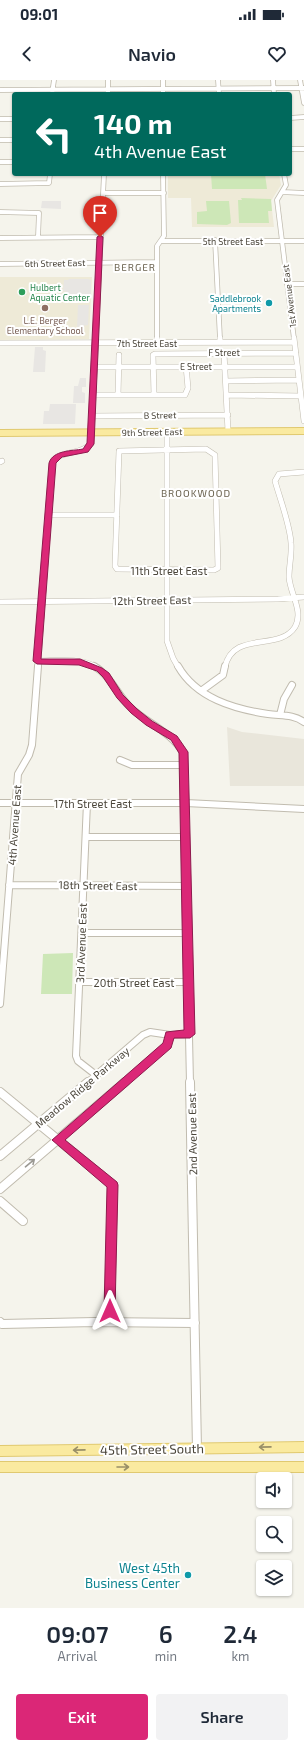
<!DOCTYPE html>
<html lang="en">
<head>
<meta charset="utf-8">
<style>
	:root { --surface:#fff; --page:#f2f2f3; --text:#1f2937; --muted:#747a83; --accent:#db2777 }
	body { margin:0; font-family:"Exo 2",sans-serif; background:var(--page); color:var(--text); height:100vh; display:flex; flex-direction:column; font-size:15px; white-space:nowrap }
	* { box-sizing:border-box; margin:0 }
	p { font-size:13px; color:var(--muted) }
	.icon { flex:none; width:22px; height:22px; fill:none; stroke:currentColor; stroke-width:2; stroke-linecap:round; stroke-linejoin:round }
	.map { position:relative; height:1528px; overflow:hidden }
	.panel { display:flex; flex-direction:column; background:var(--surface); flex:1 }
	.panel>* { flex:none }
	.hud { position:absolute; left:12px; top:12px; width:280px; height:84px; border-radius:4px; box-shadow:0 1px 3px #0004; background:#00695c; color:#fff; overflow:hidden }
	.buttons { position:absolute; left:256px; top:1392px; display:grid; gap:8px }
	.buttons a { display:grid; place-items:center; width:36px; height:36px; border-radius:4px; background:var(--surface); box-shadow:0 1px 3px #0004; font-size:20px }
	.pin { position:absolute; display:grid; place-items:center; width:34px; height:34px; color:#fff; margin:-41px -17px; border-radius:50% 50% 50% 0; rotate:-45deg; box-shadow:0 0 4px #0007 }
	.pin .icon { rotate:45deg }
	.me { position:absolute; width:44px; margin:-22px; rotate:0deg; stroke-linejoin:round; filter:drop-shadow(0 0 3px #0008) }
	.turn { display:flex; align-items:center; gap:14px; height:84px; padding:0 16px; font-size:18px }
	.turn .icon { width:52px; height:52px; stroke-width:2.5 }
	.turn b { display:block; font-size:28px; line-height:34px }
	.eta { display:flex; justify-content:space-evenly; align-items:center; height:68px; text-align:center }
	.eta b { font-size:24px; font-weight:600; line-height:28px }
	.action { display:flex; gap:8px; margin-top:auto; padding:8px 16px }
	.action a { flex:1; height:46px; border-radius:4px; background:var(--accent); color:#fff; font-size:16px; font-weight:600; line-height:46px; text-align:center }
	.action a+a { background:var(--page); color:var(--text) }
	.status { display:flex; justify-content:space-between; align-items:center; height:28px; padding:0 20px; background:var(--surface); direction:ltr }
	.status svg { height:11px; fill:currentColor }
	header { display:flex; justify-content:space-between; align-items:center; height:52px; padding:0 16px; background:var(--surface); font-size:18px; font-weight:600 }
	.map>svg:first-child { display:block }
</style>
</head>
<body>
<div class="status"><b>09:01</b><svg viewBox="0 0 49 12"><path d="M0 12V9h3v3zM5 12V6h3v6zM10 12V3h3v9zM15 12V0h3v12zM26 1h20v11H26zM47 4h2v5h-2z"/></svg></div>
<header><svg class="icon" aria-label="back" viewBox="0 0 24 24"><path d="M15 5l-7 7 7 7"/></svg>Navio<svg class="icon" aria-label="heart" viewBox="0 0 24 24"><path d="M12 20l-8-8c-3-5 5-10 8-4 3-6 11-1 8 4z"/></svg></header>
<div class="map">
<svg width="304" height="1528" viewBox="0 0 304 1528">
	<rect width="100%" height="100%" fill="#f5f4ec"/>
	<path fill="#e9e6db" d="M 227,647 L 242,652 L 304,659 L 304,706 L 230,706 Z"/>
	<path fill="#eeead7" d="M 168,94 L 279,94 L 281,105 L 271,121 L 274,147 L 192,147 L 191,118 L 168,118 Z
		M 0,197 L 92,197 L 89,259 L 0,260 Z"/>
	<path fill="#cde7b7" d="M 211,94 L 265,94 L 267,109 L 212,109 Z
		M 241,118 L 271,119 L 272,131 L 268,131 L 269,143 L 239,143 L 238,120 L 242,120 Z
		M 206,121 L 229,121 L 231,143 L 227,145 L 197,144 L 197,132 L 207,131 Z
		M 73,873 L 72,914 L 41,914 L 43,874 Z"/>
	<path fill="#e8e6e3" d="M 42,121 L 61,121 L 61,129 L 41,128 Z
		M 69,199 L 88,199 L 91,200 L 91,219 L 65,219 L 64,214 L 67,212 L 63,211 L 64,200 L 68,200 Z
		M 78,225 L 89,225 L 88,245 L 77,247 Z
		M 35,267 L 43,267 L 43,270 L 46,271 L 45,292 L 33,292 Z
		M 80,298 L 86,298 L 86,307 L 82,307 L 82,312 L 85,313 L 85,323 L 73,323 L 74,306 L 78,306 Z
		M 50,324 L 76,324 L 75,344 L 43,344 L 44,331 L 49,331 Z"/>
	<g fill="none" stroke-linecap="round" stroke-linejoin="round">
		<g stroke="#c1bcaf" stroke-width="5.5">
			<path id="minor-far3" d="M 108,0 L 108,14
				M 163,0 L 163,14
				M 218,0 L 219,14
				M 273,0 L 274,14
				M 300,0 L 304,23
				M 0,10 L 304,8
				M 52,14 L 54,0
				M 290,38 L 304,37
				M 0,39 L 14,39
				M 0,60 L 14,60
				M 290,69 L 304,69
				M 0,82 L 14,82
				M 284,94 L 286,105 L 277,120 L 294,259
				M 0,104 L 49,103 L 50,94
				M 282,112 L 304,113
				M 103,113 L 164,113
				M 0,132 L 39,133 L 38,157
				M 0,158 L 100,157
				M 215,160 L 220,259
				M 161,161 L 304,161
				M 0,184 L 157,182
				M 287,204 L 304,204
				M 96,259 L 104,94
				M 157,259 L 157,166 L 164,156 L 163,94"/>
		</g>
		<g stroke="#c1bcaf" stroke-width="6">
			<path id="minor-far2" d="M 157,258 L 157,262
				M 220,258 L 220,263
				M 294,258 L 304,341
				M 0,263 L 294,262
				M 224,273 L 228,351
				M 94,287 L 297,287
				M 226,301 L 299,300
				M 93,315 L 185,315 L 188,308 L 186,286
				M 118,315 L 119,275
				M 154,315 L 153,275 L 155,274 L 296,273
				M 227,315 L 301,316
				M 92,336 L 228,335
				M 167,352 L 167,561 L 173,578 L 178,587
				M 206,369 L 215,375 L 218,488 L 214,490 L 117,489 L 115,486 L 119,371 Z
				M 0,382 L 2,381
				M 48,435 L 117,435
				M 0,522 L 278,519 L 304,517
				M 37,581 C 56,581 79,577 96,587
				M 38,587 L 52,383 C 61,369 79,376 91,364 L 96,258
				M 225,587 C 233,550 279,572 295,547 C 304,531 290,514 289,497 C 289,486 292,474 291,463 C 290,445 280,419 275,401 L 279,394 L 304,392"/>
		</g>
		<g stroke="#c1bcaf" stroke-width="8">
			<path id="minor-far1" d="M 94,586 C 110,595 117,614 129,626 C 146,643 172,652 183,673 L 190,1003
				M 178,586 C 196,618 234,629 268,634 C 281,636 293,634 304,642
				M 201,611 L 223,595 L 225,586
				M 280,635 L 284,619 L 292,605
				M 120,680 L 132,685 L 184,685
				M 0,723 L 186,723 L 304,729
				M 87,723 L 76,976 L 78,981 L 96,995
				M 86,757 L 186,757
				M 9,805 L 187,806
				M 82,853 L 187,853
				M 80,902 L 188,902
				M 0,924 L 18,694 L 29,675 L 32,665 L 38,586
				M 87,1003 L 143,955 L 150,952 L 170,955 L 189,954
				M 123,1003 L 167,965 L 170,955"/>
		</g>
		<g stroke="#c1bcaf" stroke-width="10">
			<path id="minor" d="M 190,1002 L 197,1369
				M 0,1012 L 113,1105 L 110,1242
				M 0,1076 L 88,1002
				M 0,1109 L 125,1002
				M 0,1121 L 23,1141
				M 0,1242 L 2,1244 L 95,1242 L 195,1243"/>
		</g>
		<g stroke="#e0c970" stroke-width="8">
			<path id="major-far1" d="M 0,353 L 304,351"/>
		</g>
		<g stroke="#e0c970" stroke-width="12">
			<path id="major" d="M 0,1371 L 304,1367
				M 0,1387 L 304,1387"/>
		</g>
		<use href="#minor-far3" stroke="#fff" stroke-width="4"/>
		<use href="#minor-far2" stroke="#fff" stroke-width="5"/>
		<use href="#minor-far1" stroke="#fff" stroke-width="6"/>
		<use href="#minor" stroke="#fff" stroke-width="8"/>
		<use href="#major-far1" stroke="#faeaa0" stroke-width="6"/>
		<use href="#major" stroke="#faeaa0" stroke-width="10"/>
	</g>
	<defs><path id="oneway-shaft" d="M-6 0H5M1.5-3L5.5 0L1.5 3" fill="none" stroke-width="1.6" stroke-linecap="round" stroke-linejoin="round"/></defs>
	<use stroke="#9b9993" href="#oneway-shaft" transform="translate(30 1083) rotate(-40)"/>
	<g stroke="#998f68">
		<use href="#oneway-shaft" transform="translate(265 1367) rotate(179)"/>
		<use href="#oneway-shaft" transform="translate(79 1370) rotate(179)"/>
		<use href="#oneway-shaft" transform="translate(123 1387)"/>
	</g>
	<path fill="#db2777" stroke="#8e194d" d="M 100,155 L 103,157 L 94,364 L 88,372 L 62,377 L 56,383 L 41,579 L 80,579 L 102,588 L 109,593 L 123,615 L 137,629 L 152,641 L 177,656 L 188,672 L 195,954 L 190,958 L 174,958 L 171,968 L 65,1060 L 117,1102 L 118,1105 L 115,1231 L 114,1235 L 110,1236 L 106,1235 L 104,1231 L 107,1107 L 52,1060 L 163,963 L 166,952 L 184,950 L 179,673 L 171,660 L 146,645 L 131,633 L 117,618 L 103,597 L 97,591 L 79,585 L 37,584 L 33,581 L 49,383 C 53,370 72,371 83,369 L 87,363 L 97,157 Z"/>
	<circle fill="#2e9e5b" stroke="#fff" stroke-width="1.5" cx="22" cy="212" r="4"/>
	<g fill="#0f9aa8" stroke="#fff" stroke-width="1.5">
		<circle cx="269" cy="223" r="4"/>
		<circle cx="188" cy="1495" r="4"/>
	</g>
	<circle fill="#8d6e63" stroke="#fff" stroke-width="1.5" cx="45" cy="228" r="4"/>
	<g text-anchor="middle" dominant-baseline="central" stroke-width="4" stroke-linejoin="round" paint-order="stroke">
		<g font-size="9" fill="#4a453a" stroke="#fff">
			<text x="233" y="161">5th Street East</text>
			<text transform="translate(55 183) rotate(-1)">6th Street East</text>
			<text transform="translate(289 216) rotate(-97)">1st Avenue East</text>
			<text x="147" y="263">7th Street East</text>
			<text x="224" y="272">F Street</text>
			<text x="196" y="286">E Street</text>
			<text transform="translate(160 335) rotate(-1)">B Street</text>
			<text transform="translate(152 352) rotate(-1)">9th Street East</text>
		</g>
		<g font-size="9" fill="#27864d" stroke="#fff" text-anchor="start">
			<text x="30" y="207">Hulbert<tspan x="30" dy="10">Aquatic Center</tspan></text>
		</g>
		<g font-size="9" fill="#0d838f" stroke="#fff" text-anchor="end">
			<text x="261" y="218">Saddlebrook<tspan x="261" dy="10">Apartments</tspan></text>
		</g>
		<g font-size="9" fill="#785e54" stroke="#fff">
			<text x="45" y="240">L.E. Berger<tspan x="45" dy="10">Elementary School</tspan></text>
		</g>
		<g font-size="10" letter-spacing="1" fill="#6c6451" stroke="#fff">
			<text x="135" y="187">BERGER</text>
			<text x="196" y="413">BROOKWOOD</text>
		</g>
		<g font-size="11" fill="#4a453a" stroke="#fff">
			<text x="169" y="490">11th Street East</text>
			<text transform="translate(152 520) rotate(-1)">12th Street East</text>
			<text x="93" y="723">17th Street East</text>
			<text transform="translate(14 745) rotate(-86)">4th Avenue East</text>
			<text transform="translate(98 805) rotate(1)">18th Street East</text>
			<text transform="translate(81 863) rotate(-88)">3rd Avenue East</text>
			<text x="134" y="902">20th Street East</text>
			<text transform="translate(82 1007) rotate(-40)">Meadow Ridge Parkway</text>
			<text transform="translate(192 1054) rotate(-91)">2nd Avenue East</text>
		</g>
		<g font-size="13" fill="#4a453a" stroke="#fff">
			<text transform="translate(152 1369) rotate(-1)">45th Street South</text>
		</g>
		<g font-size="13" fill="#0d838f" stroke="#fff" text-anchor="end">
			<text x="180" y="1488">West 45th<tspan x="180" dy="15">Business Center</tspan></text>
		</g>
	</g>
</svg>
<div class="buttons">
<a><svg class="icon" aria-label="sound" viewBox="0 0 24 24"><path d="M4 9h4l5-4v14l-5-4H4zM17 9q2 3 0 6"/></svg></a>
<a><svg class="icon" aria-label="search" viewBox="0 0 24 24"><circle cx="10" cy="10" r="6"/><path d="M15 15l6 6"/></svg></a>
<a><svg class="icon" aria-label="layers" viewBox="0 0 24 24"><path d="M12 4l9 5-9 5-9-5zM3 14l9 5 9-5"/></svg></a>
</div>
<div class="pin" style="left:100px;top:157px;background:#d93025"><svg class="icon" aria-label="arrive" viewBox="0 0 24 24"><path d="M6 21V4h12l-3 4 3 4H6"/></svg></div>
<svg class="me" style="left:110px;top:1231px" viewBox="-20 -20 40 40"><path d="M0-17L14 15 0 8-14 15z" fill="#db2777" stroke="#fff" stroke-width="4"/></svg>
<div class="hud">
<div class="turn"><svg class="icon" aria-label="left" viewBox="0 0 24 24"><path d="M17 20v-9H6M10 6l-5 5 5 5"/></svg><div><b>140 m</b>4th Avenue East</div></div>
</div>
</div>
<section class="panel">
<div class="eta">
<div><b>09:07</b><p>Arrival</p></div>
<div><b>6</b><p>min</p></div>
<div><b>2.4</b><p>km</p></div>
</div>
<div class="action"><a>Exit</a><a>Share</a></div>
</section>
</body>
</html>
